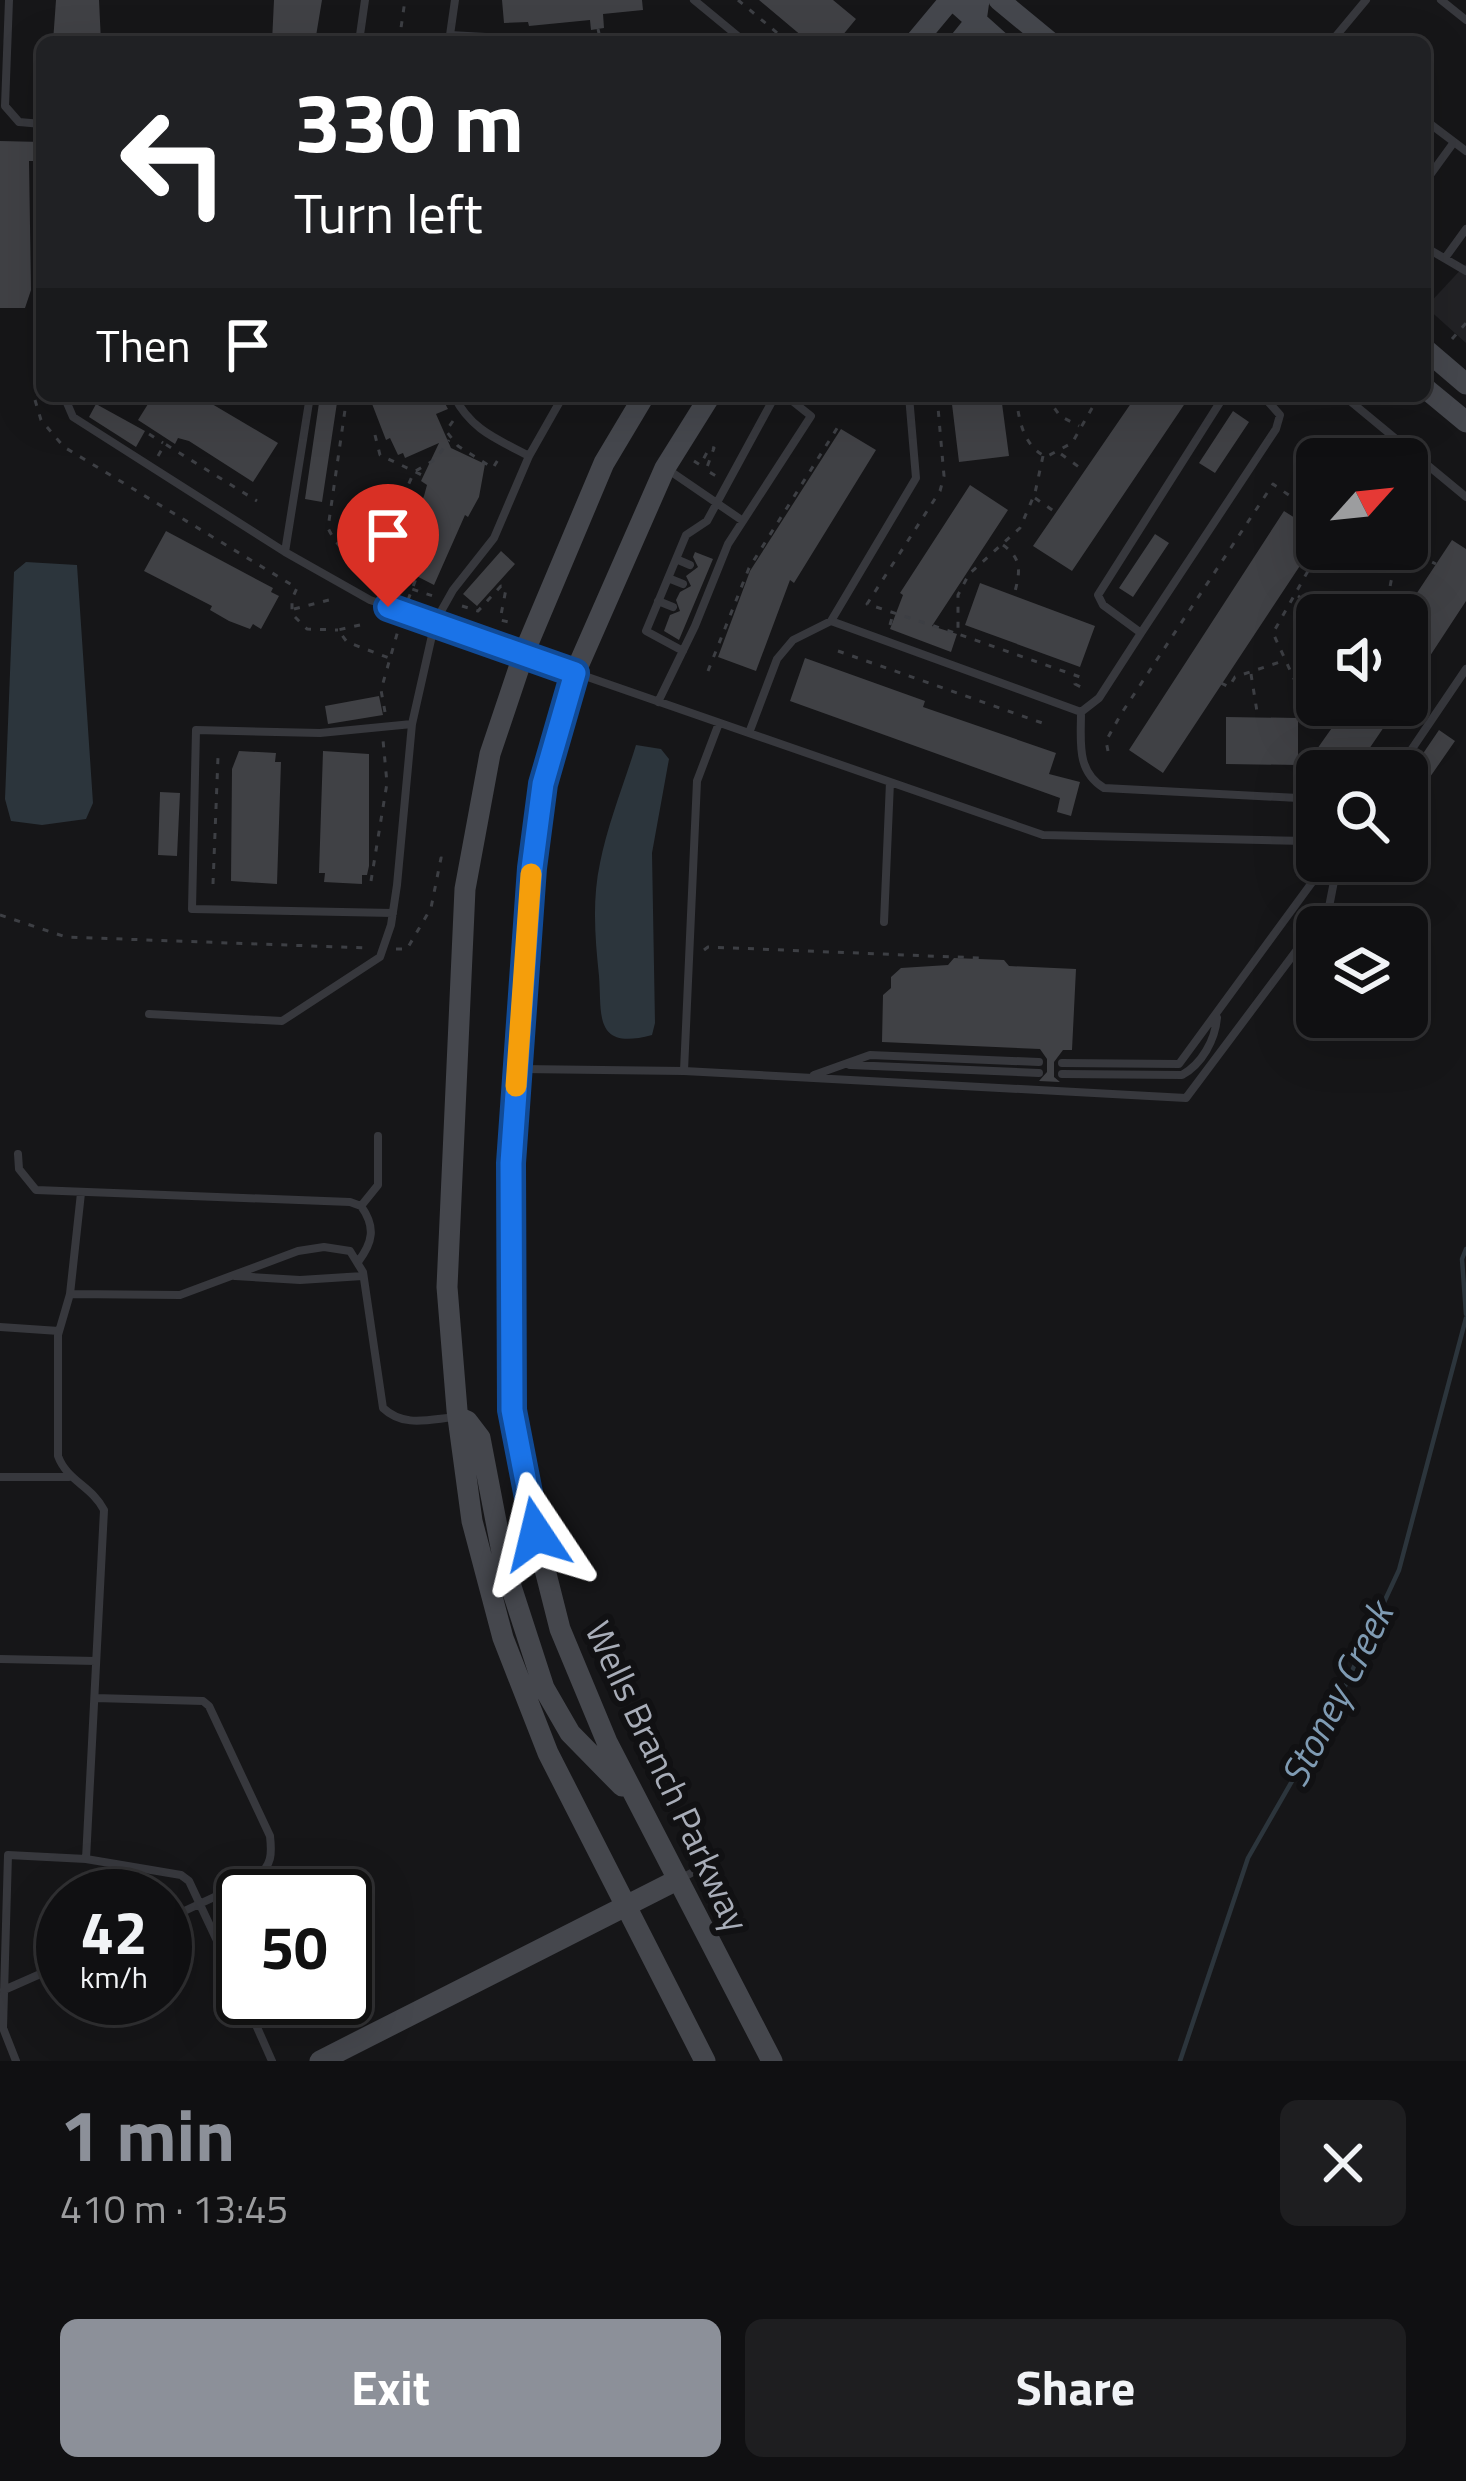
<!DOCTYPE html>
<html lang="en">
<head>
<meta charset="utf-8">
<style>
	:root { --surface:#101012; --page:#1e1e20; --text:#f1f3f6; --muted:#9c9d9f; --line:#303032; --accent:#8c9099 }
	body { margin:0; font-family:"Titillium Web",sans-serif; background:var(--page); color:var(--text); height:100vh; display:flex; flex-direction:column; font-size:45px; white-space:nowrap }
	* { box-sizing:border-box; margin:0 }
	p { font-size:39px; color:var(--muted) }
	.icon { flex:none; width:66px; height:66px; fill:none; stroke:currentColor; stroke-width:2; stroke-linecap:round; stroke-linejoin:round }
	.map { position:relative; height:2061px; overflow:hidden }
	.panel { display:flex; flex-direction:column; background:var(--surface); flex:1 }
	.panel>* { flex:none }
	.guide { position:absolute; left:36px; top:36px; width:1395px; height:366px; border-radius:18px; box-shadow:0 12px 48px #0002,0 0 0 3px var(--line); background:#202124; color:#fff; overflow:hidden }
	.needle { width:78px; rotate:63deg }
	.tools { position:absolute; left:1296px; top:438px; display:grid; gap:24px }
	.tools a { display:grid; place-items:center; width:132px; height:132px; border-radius:18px; background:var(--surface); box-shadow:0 12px 48px #0002,0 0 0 3px var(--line); font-size:60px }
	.speed { position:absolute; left:36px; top:1869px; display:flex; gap:24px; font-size:60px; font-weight:700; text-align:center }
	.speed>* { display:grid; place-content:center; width:156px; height:156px; border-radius:50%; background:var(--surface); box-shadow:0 12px 48px #0002,0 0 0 3px var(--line); line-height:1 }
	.speed small { font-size:30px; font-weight:400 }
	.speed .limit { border:6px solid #111; border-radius:18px; background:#fff; color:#111 }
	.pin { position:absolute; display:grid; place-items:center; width:102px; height:102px; color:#fff; margin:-123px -51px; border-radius:50% 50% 50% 0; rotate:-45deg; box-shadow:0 0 12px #0007 }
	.pin .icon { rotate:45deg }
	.me { position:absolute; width:132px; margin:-66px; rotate:350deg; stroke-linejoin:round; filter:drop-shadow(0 0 9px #0008) }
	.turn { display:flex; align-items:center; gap:42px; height:252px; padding:0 60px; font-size:54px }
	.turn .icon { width:156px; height:156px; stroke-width:2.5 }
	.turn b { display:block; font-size:84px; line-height:102px }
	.then { display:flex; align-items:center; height:114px; padding:0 60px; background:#0003; gap:24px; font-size:45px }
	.round { display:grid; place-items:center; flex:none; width:126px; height:126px; border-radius:18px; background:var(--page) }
	.headline { display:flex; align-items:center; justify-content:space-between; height:204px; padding:0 60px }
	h1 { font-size:72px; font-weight:700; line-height:90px; color:var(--accent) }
	.button { display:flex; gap:24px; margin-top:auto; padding:24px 60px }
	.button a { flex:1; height:138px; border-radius:18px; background:var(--accent); color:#fff; font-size:48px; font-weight:700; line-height:138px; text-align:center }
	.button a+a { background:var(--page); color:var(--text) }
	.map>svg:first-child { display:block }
</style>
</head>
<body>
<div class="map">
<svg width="1466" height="2061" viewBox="0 0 1466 2061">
	<rect width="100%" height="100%" fill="#161618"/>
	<path fill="#222225" d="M 1466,264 L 1466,343 L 1426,307 Z"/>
	<path fill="#2c353c" d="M 26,562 L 77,565 L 93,803 L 86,819 L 42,825 L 11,821 L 5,799 L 14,572 Z
		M 636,745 L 661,749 L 669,759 L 652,853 L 655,1023 L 652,1035 C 593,1051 602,1014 599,976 C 595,938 592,900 600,863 C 608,823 624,784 636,745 Z"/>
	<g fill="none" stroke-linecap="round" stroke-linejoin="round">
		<path stroke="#2c353c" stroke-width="4.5" d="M 1466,1249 L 1462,1259 L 1466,1314
			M 1180,2061 L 1248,1858 L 1339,1699 L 1399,1570 L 1466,1318"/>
	</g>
	<path fill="#404145" d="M 56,0 L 99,0 L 101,42 L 53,42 Z
		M 274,0 L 322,0 L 315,42 L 272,42 Z
		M 502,0 L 642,0 L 643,10 L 603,14 L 604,28 L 591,30 L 590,20 L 529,26 L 528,22 L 504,23 Z
		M 759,0 L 833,0 L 856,19 L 837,42 L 809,42 Z
		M 0,141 L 42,142 L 42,161 L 29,161 L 31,290 L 25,308 L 0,308 Z
		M 153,396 L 217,396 L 212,404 L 278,443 L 253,482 L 189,441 L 178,438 L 175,444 L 138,420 Z
		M 320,396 L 338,396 L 322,502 L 305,499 Z
		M 369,396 L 441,396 L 448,409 L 436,414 L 451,448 L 485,464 L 479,497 L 468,517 L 465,515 L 434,585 L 393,564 L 424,496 L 427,485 L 421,481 L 439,443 L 405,458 L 403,453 L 398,455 L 390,438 L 386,440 Z
		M 951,396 L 1001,396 L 1009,456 L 959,462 Z
		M 1136,396 L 1190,396 L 1072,571 L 1033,546 Z
		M 96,404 L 145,431 L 136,447 L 89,417 Z
		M 1233,411 L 1249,422 L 1215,473 L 1199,463 Z
		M 841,429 L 876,450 L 794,583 L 790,580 L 756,671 L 718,657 L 750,571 Z
		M 970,485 L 1008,510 L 932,626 L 957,634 L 951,652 L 890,629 L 903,595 L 900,593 Z
		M 1284,511 L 1317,532 L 1317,540 L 1163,773 L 1129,750 Z
		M 166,531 L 273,588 L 271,592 L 279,596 L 261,629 L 253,624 L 250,629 L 229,621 L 210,610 L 212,606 L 144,571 Z
		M 1155,534 L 1169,543 L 1133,597 L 1119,588 Z
		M 1452,540 L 1466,549 L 1466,601 L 1407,691 L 1407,608 Z
		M 501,551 L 515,564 L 477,606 L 463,594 Z
		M 695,552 L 713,559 L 679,640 L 664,631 L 670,615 L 680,611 L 676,600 L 680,592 L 691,586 L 686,576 L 698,567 L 693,557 Z
		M 980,583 L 1095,626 L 1080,667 L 965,625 Z
		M 805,658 L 925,701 L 923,707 L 1056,753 L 1049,774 L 1080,782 L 1071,816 L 1057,812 L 1060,798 L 790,701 Z
		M 379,696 L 383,715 L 328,724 L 325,706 Z
		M 1348,705 L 1399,705 L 1354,771 L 1327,771 L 1310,759 Z
		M 1226,717 L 1298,718 L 1298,765 L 1226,764 Z
		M 1439,730 L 1455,741 L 1421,790 L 1407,777 Z
		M 239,751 L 276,753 L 275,762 L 281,762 L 277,884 L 231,881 L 232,769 Z
		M 323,751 L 369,754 L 369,866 L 367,875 L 362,875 L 362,884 L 324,882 L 325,873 L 319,873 Z
		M 160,792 L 180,793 L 177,856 L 158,855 Z
		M 954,958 L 1004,960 L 1009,966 L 1076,969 L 1072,1050 L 1063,1050 L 1054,1062 L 1054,1077 L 1060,1082 L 1039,1081 L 1047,1072 L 1047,1059 L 1040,1049 L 882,1042 L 883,995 L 891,988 L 891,977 L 901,968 L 948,965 Z"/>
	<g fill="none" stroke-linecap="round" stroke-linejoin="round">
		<path stroke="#3d3f44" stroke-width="3" stroke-dasharray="6 9" stroke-linecap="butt" d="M 738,0 L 788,42
			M 598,29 L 601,42
			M 554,34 L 563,42
			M 399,42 L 405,0
			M 36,323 L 42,222
			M 1452,339 L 1466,323
			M 347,396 L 328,528 C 346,567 395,584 433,596
			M 937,396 L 944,476 L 940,491 L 867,604 L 955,633
			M 1016,396 C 1019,421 1023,445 1046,457 L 1072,443 L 1099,396
			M 1046,396 L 1060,416 L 1079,426
			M 35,400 L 41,420 L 64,447 L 297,588 L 292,599 L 292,614 L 307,629 L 338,630
			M 453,421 L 446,431 L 458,446 L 493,468 L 499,458
			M 149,434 L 163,443
			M 375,435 L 380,455 L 424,476
			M 1061,454 L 1083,470
			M 158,456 L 165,444 L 257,501
			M 1043,456 L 1035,493 L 1020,528 L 969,574 L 958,595 L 958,634 L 1080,677 L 1075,684 L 1087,690
			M 694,461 L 700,465 L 710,447 L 714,448 L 706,470 L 716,476
			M 1035,498 L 1055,512
			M 398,522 L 393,520 L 414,472 L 436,459 L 449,440
			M 1003,545 C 1023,559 1020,573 1014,595
			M 1370,549 L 1383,553 L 1394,566 L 1389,592
			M 1393,564 L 1412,552 L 1436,564
			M 1298,596 L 1329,615
			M 408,600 L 417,576
			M 462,606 L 478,611 L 501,586 L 506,589 L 500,620 L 509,622
			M 294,609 L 337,598
			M 1350,615 L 1389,594 L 1408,607
			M 360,625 L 338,630 L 347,642 L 389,658
			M 890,625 L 893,614
			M 838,651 L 1048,725
			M 708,671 L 749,568 L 841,422
			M 1251,674 L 1258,718
			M 1221,683 L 1229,687 L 1235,677 L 1283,661
			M 1317,694 L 1306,698 L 1301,694 L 1273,633 L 1308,571 L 1332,549
			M 385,712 L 381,690 L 399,627
			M 1108,751 L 1106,741 L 1121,714 L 1273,484 L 1317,515
			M 371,881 L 387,783 L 383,740
			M 213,884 L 218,757
			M 0,915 L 66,937 L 368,948
			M 396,949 L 407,949 L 431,908 L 441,858 L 448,859
			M 704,950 L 708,947 L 980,958"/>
		<path stroke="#37383d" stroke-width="8" d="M 9,0 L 5,106 L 19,122 L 42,124
			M 694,0 L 745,42
			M 1441,0 L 1466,20
			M 450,35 L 486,37 L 501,42
			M 359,42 L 365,0
			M 449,42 L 455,0
			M 1331,42 L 1366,0
			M 1425,120 L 1466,151
			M 1425,182 L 1454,142
			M 1425,247 L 1466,271
			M 1445,258 L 1466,229
			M 64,396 L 73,417 L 285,552
			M 310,396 L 285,552 L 370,600 L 435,622 L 453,590 L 494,538 L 529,456 L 563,396
			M 454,396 C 471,430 497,439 529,456
			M 1344,396 L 1466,497
			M 670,471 L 743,521
			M 676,559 L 690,565
			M 668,578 L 683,584
			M 658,601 L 673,607
			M 831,621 L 916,478 L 909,396
			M 1141,633 L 1276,429 L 1280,415 L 1263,396
			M 683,651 L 646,631 L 686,535 L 707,521 L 775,396
			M 579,674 L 1043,835 L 1305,841 L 1317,847
			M 658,702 L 695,626 L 728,544 L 811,416 L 786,396
			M 1081,712 L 1099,698 L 1141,633 L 1103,605 L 1098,595 L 1224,396
			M 749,733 L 777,659 L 793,640 L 831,621 L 1081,712 C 1081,742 1076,771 1104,788 L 1317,799
			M 1397,771 L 1466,669
			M 393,913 L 192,909 L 196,730 L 320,733 L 412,724
			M 884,922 L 890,782
			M 149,1014 L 282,1021 L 380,957 L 391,925 L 397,885 L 412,724 L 435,622 L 522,652
			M 1062,1063 L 1179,1064 L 1316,877 L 1318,861
			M 850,1065 L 1039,1073
			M 521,1069 L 684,1071 L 1186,1098 L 1329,907 L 1336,871 L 1332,861
			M 684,1071 L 697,781 L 719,723
			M 1062,1074 L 1182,1075 C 1202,1064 1215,1040 1217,1018
			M 814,1075 L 870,1055 L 1039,1062
			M 18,1154 L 19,1169 L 36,1190 L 350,1202 L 361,1206 C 376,1227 373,1242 358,1262
			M 361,1206 L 378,1185 L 378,1136
			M 235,1276 L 300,1280 L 363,1276
			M 70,1294 L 81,1193
			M 0,1327 L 59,1331
			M 0,1477 L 69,1477
			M 0,1659 L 96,1661
			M 95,1698 L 203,1701 L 209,1706 L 270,1836 C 272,1854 272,1865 257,1877 L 165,1920
			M 86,1859 L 181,1875 L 189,1881 L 243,1996
			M 680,1879 L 710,1863
			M 4,1990 L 63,1964
			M 244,1998 L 272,2061
			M 16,2061 L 3,2028 L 8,1855 L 86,1859 L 104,1510 C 92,1486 67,1481 58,1456 L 58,1335 L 70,1294 L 180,1295 L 298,1251 L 324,1247 L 350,1251 L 363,1272 L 383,1408 C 404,1428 430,1419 456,1417"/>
		<path stroke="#45474d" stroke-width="21" d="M 953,0 L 1000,42
			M 999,0 L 1050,42
			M 915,42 L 950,0
			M 959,42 L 976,21 L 979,0
			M 1425,349 L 1466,384
			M 1425,388 L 1466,422
			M 644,396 L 604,463 L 524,653 L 490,754 L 465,889 L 447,1287 L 457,1410 L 472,1521 L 503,1638 L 548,1753 L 705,2061
			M 710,396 L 665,468 L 575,673 L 543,784 L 526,909 L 511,1163 L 512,1410 L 536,1534 L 560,1629 L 607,1742 L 772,2061
			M 524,653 L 575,673
			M 458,1417 L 467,1421 L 480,1438 L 505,1568 L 544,1688 L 570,1733 L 622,1786
			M 320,2061 L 677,1880"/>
	</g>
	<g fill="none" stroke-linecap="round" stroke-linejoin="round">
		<g stroke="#114b97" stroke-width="30">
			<path id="route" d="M 388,607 L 575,673 L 543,784 L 532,868 L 511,1163 L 512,1410 L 536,1534"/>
		</g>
		<use href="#route" stroke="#1a73e8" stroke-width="21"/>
		<path stroke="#f59e0b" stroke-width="21" d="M 516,1086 L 531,874"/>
	</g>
	<g text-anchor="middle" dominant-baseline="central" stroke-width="12" stroke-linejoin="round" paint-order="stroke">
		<g font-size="36" fill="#a8adb8" stroke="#111113">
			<text transform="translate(668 1776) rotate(65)">Wells Branch Parkway</text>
		</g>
		<g font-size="39" font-style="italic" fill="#7f9bb3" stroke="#111113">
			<text transform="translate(1336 1694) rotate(-63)">Stoney Creek</text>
		</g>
	</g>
</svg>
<div class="tools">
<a><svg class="needle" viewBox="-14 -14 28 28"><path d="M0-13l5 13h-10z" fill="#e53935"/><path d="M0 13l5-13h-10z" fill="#9c9d9f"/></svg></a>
<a><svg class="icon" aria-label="sound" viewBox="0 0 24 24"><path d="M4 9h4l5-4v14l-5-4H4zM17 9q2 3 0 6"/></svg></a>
<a><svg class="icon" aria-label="search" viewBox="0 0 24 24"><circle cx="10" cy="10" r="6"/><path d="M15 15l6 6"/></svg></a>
<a><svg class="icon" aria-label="layers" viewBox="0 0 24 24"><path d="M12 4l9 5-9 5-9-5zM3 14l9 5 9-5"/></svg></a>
</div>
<div class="speed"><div>42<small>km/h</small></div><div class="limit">50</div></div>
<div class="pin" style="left:388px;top:607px;background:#d93025"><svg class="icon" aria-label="arrive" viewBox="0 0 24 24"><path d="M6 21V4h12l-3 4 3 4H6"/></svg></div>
<svg class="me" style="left:536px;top:1534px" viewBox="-20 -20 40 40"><path d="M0-17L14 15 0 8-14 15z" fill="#1a73e8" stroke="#fff" stroke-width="4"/></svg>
<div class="guide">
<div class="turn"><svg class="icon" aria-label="left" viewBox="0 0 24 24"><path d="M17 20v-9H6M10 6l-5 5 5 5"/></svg><div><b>330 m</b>Turn left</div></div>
<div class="then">Then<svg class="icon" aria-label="arrive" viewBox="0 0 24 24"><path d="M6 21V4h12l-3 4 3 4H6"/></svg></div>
</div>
</div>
<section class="panel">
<div class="headline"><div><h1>1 min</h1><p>410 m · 13:45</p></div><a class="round"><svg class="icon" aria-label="close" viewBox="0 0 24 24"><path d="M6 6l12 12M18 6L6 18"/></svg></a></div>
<div class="button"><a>Exit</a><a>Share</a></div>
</section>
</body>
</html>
